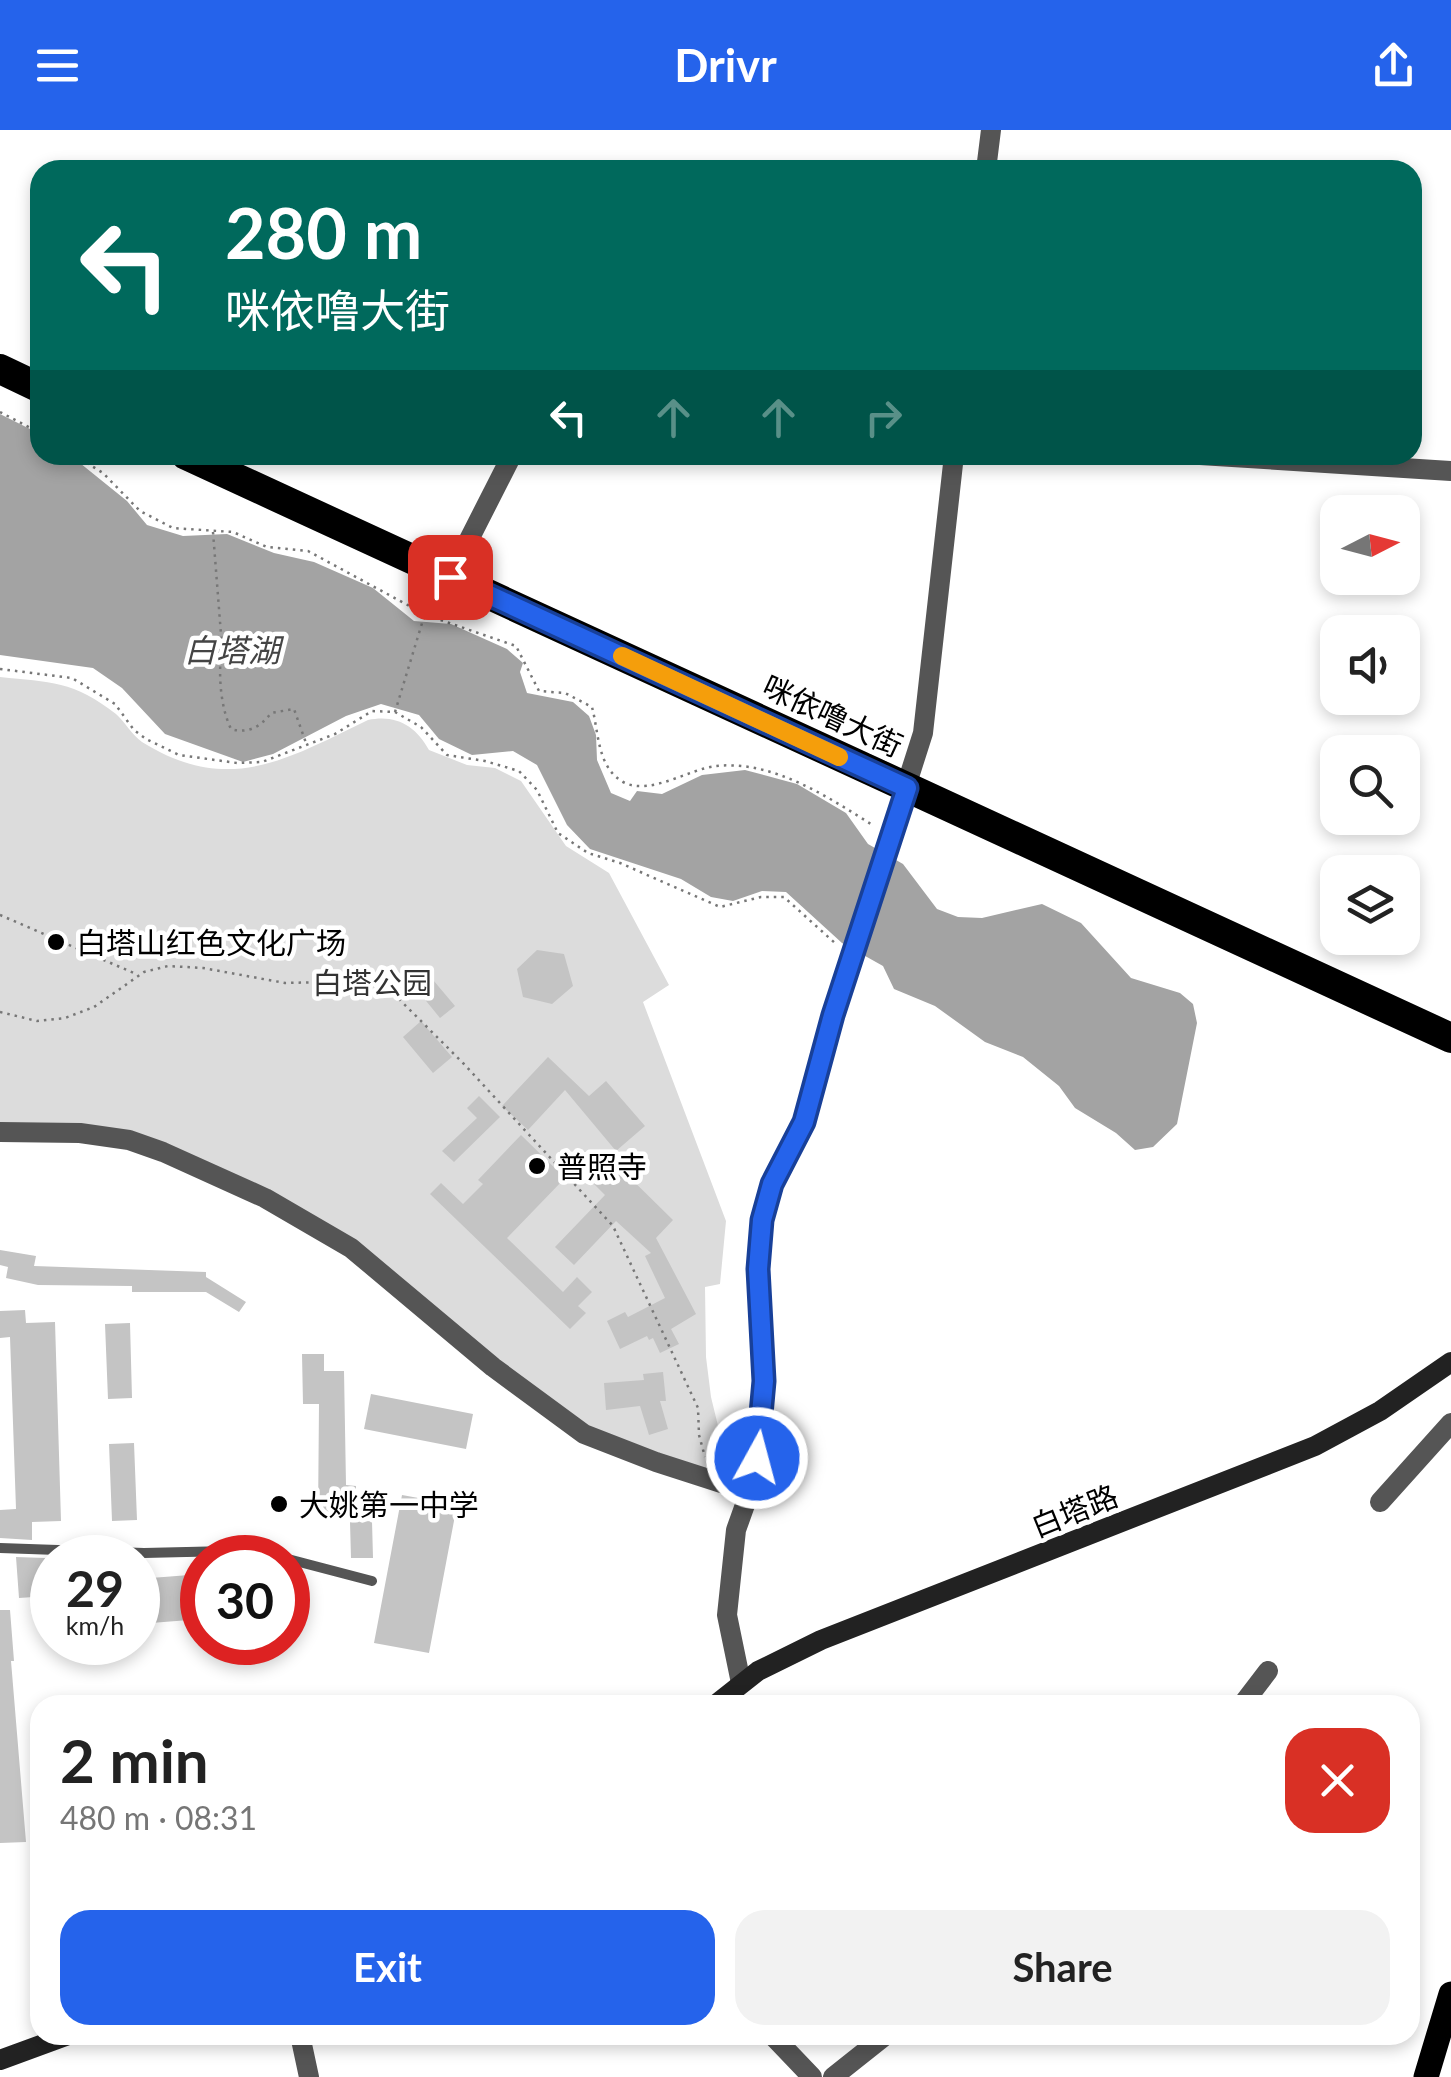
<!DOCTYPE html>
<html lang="en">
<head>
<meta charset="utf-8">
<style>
	:root { --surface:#fff; --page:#f2f2f2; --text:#222; --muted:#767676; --accent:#2563eb }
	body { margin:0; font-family:Lato,"Noto Sans SC",sans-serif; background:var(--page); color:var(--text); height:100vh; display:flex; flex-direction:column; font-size:38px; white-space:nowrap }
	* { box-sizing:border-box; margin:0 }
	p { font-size:32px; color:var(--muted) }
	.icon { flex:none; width:55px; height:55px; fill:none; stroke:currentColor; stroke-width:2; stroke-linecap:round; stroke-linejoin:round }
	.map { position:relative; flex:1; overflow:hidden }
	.drawer { position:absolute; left:30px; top:1565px; width:1390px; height:350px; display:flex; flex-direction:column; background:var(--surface); border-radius:30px; box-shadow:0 5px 15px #0003 }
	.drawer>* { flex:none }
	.guide { position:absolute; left:30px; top:30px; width:1392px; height:305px; border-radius:30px; box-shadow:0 5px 15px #0003; background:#00695c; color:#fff; overflow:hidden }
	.needle { width:65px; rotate:84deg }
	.fabs { position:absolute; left:1320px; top:365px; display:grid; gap:20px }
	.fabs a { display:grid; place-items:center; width:100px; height:100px; border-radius:20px; background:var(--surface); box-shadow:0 5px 15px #0003; font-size:50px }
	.speed { position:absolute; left:30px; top:1405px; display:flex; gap:20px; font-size:50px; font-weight:700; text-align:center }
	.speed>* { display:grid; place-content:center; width:130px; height:130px; border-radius:50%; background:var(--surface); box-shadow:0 5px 15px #0003; line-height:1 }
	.speed small { font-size:25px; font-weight:400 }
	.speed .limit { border:15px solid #d22; background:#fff; color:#111 }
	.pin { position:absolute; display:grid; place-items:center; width:85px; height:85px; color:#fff; margin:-42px; border-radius:20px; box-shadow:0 5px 15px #0006 }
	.me { position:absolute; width:110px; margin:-55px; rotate:7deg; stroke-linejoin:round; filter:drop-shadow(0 0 8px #0008) }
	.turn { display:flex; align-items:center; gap:35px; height:210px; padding:0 30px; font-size:45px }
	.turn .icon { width:130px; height:130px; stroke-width:2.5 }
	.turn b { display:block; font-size:70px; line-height:85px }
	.lanes { display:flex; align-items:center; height:95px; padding:0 30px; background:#0003; justify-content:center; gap:50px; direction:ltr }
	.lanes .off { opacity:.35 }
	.round { display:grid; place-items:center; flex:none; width:105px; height:105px; border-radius:30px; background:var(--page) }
	.head { display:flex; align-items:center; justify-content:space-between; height:170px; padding:0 30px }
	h1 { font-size:60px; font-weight:700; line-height:75px }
	.primary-button { display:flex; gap:20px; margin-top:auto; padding:20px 30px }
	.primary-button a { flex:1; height:115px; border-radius:30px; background:var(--accent); color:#fff; font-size:40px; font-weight:700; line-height:115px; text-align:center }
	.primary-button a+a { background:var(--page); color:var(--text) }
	header { display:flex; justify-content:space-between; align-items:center; height:130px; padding:0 30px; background:var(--accent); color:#fff; font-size:45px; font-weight:700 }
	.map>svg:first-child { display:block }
</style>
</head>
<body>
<header><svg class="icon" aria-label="menu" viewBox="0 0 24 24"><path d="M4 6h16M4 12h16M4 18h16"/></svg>Drivr<svg class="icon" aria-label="share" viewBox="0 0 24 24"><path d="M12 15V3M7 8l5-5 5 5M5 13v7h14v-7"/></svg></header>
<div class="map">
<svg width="1451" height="1947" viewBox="0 0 1451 1947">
	<rect width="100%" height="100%" fill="#fff"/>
	<path fill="#dcdcdc" d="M 0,547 C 50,552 74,551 116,584 C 125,592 132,605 142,612 C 229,666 287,629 368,590 C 396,584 416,596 429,620 L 467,635 L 495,638 L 521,651 L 566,716 L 609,743 L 669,855 L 643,872 L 726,1091 L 720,1154 L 705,1157 L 706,1227 L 711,1267 L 729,1341 L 715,1349 L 598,1306 L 494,1231 L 367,1122 L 195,1031 L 0,997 Z"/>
	<path fill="#a3a3a3" d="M 0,284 L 40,304 L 40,325 L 70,325 L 127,371 L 147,395 L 183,406 L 227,404 L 274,423 L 314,432 L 373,458 L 414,491 L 451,494 L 507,519 L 523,533 L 520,542 L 527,563 L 573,572 L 589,586 L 596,605 L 597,630 L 611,663 L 630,671 L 637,661 L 662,664 L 702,645 L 745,640 L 797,654 L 846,683 L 868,714 L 903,734 L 937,779 L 958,787 L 982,788 L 1042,774 L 1081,793 L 1131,848 L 1180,863 L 1193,874 L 1197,893 L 1177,994 L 1153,1017 L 1135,1020 L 1116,1003 L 1075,978 L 1059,956 L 1023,927 L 985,912 L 935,876 L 894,859 L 883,836 L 842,813 L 786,762 L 762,761 L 733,771 L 711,767 L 681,749 L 590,719 L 567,695 L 537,635 L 513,621 L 472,625 L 439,609 L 419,585 L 381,574 L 346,586 L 273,624 L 243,632 L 165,604 L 122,558 L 93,538 L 0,525 Z"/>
	<path fill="#c4c4c4" d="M 537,820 L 564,824 L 573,856 L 552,874 L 523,867 L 517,839 Z
		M 423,838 L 455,876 L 440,888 L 409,850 Z
		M 421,891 L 452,927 L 433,943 L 403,907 Z
		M 548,927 L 589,966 L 606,951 L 645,996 L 616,1021 L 565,960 L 528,1000 L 502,976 Z
		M 479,966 L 500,987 L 454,1032 L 442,1021 L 477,988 L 467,978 Z
		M 521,1005 L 565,1048 L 507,1108 L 563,1162 L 577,1147 L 592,1162 L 578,1176 L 586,1183 L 570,1199 L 430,1064 L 441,1053 L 463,1074 L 483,1054 L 478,1050 Z
		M 613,1031 L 673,1090 L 656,1108 L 696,1184 L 671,1199 L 679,1214 L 660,1223 L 653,1208 L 649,1210 L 647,1206 L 620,1219 L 607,1191 L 625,1182 L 628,1187 L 665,1168 L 645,1126 L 651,1123 L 616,1091 L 574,1135 L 555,1117 L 605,1065 L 593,1053 Z
		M 0,1120 L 36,1126 L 34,1136 L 206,1142 L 206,1147 L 246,1172 L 239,1182 L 206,1162 L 132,1162 L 132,1156 L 38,1155 L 6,1148 L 8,1137 L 0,1135 Z
		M 25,1180 L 26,1193 L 55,1192 L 61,1391 L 32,1392 L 32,1410 L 0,1408 L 0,1380 L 16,1379 L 10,1207 L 0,1208 L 0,1181 Z
		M 130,1193 L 132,1268 L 108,1269 L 105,1194 Z
		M 302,1224 L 324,1224 L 324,1241 L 344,1241 L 346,1355 L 356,1356 L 356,1388 L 318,1388 L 319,1274 L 303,1274 Z
		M 663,1242 L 666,1271 L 660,1271 L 668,1299 L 649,1305 L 640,1276 L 606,1280 L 604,1253 L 644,1250 L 643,1244 Z
		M 371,1264 L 473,1284 L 466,1319 L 364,1299 Z
		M 134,1313 L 137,1390 L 112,1391 L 109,1314 Z
		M 402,1365 L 457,1375 L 429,1523 L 374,1513 Z
		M 372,1391 L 373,1428 L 351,1428 L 350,1392 Z
		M 16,1427 L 45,1428 L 48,1466 L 19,1468 Z
		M 202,1444 L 202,1489 L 138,1494 L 138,1449 Z
		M 0,1480 L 10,1480 L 14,1531 L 11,1531 L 26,1712 L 0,1713 Z"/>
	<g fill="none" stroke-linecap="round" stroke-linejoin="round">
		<path stroke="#777" stroke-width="2.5" stroke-dasharray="2.5 5" stroke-linecap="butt" d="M 0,282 L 40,303
			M 74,325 L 103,343 L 140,381 L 173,398 L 233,402 L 267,417 L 308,421 L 426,485 L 516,516 L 539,561 L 565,563 L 592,577 C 599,603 597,639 625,653 C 652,665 689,639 716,636 C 773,630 828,667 874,696
			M 213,402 L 222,517 C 218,542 220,576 231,599 C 247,604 261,597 271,583 L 294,579 L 306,613
			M 0,539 L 72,548 L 115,574 L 134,600 L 146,609 L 179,625 L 237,633 L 262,632 L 335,604 L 372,581 L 395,582 L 421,597 L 447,625 L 485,631 L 519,641 L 537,660 L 558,703 L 588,723 L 620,733 L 720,777 L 761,767 L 784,767 L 836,814
			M 395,582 L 423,490 L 438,465
			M 0,785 L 136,844
			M 0,882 L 37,891 L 65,888 L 94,877 L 144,842 L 168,836 L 203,838 L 285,853 L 366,851 L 399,869 L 464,934 L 613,1096 L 698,1278 L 699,1305 L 705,1327"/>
		<path stroke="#555" stroke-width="10" d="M 0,1418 L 144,1423 L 229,1421 L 280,1428
			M 288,1429 L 372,1451"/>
		<path stroke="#555" stroke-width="20" d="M 986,40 L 991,0
			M 1200,325 L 1451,341
			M 450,447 L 512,325
			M 0,1002 L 80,1003 L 129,1010 L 163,1022 L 265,1068 L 351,1118 L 493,1237 L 584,1304 L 656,1332 L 749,1362
			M 1380,1372 L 1451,1293
			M 741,1553 L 727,1485 L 736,1400 L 751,1358 L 763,1286 L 764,1220 L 758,1139 L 762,1090 L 771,1055 L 804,993 L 833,885 L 923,603 L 954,325
			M 1242,1575 L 1268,1541
			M 300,1905 L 309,1947
			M 772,1905 L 812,1947
			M 833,1947 L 886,1905"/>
		<path stroke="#222" stroke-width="20" d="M 715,1575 L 758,1541 L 821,1510 L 1315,1316 L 1380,1281 L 1451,1232
			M 0,1930 L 68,1905"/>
		<path stroke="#000" stroke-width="25" d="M 1426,1947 L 1451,1864"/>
		<path stroke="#000" stroke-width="30" d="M 0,239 L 40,258
			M 186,325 L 1451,908"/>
	</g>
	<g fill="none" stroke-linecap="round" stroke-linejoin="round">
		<g stroke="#184099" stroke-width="25">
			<path id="route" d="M 450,447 L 907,658 L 833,885 L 804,992 L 772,1054 L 762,1090 L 758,1139 L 764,1251 L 757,1328"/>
		</g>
		<use href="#route" stroke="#2563eb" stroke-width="18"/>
		<path stroke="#f59e0b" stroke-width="18" d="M 622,526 L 839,627"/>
	</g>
	<g fill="#000" stroke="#fff" stroke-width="4">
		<circle cx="56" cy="812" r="10"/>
		<circle cx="537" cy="1036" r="10"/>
		<circle cx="279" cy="1374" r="10"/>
	</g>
	<g text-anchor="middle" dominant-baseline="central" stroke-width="9" stroke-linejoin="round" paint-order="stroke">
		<g font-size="30" fill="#000" stroke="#fff">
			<text transform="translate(833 585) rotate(25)">咪依噜大街</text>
			<text transform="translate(1074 1380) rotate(-22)">白塔路</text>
		</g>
		<g font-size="30" fill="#000" stroke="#fff" text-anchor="start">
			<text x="76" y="812">白塔山红色文化广场</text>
			<text x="557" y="1036">普照寺</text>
			<text x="299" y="1374">大姚第一中学</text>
		</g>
		<g font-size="30" fill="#333" stroke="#fff">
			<text x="372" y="852">白塔公园</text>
		</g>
		<g font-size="32" font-style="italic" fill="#444" stroke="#fff">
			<text x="232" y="519">白塔湖</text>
		</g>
	</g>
</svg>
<div class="fabs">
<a><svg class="needle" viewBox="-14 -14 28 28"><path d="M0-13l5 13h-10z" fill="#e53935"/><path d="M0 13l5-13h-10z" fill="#767676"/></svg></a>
<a><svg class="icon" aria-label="sound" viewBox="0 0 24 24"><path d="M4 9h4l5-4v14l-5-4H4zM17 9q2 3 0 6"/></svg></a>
<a><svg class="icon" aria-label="search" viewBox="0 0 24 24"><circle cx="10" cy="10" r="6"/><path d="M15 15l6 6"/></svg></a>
<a><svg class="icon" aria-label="layers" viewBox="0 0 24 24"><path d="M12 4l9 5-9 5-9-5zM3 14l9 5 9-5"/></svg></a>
</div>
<div class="speed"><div>29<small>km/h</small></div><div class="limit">30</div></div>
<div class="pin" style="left:450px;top:447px;background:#d93025"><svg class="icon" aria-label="arrive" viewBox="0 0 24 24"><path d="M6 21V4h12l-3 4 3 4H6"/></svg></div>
<svg class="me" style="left:757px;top:1328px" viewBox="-20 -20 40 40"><circle r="17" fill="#2563eb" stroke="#fff" stroke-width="3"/><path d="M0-11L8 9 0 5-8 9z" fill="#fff"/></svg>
<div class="guide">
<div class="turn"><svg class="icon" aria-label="left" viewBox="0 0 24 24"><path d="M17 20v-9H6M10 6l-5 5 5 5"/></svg><div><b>280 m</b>咪依噜大街</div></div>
<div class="lanes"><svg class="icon" aria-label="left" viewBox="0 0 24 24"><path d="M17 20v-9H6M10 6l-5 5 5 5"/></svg><svg class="icon off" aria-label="ahead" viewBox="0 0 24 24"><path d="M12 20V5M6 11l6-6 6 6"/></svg><svg class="icon off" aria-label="ahead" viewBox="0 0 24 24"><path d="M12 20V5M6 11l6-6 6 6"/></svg><svg class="icon off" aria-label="right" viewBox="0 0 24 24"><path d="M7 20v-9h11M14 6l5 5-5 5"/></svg></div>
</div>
<section class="drawer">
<div class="head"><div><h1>2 min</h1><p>480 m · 08:31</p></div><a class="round" style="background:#d93025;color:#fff"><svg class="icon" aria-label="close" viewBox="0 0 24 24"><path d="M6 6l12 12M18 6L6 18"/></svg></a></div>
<div class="primary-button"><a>Exit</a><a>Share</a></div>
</section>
</div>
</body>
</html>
